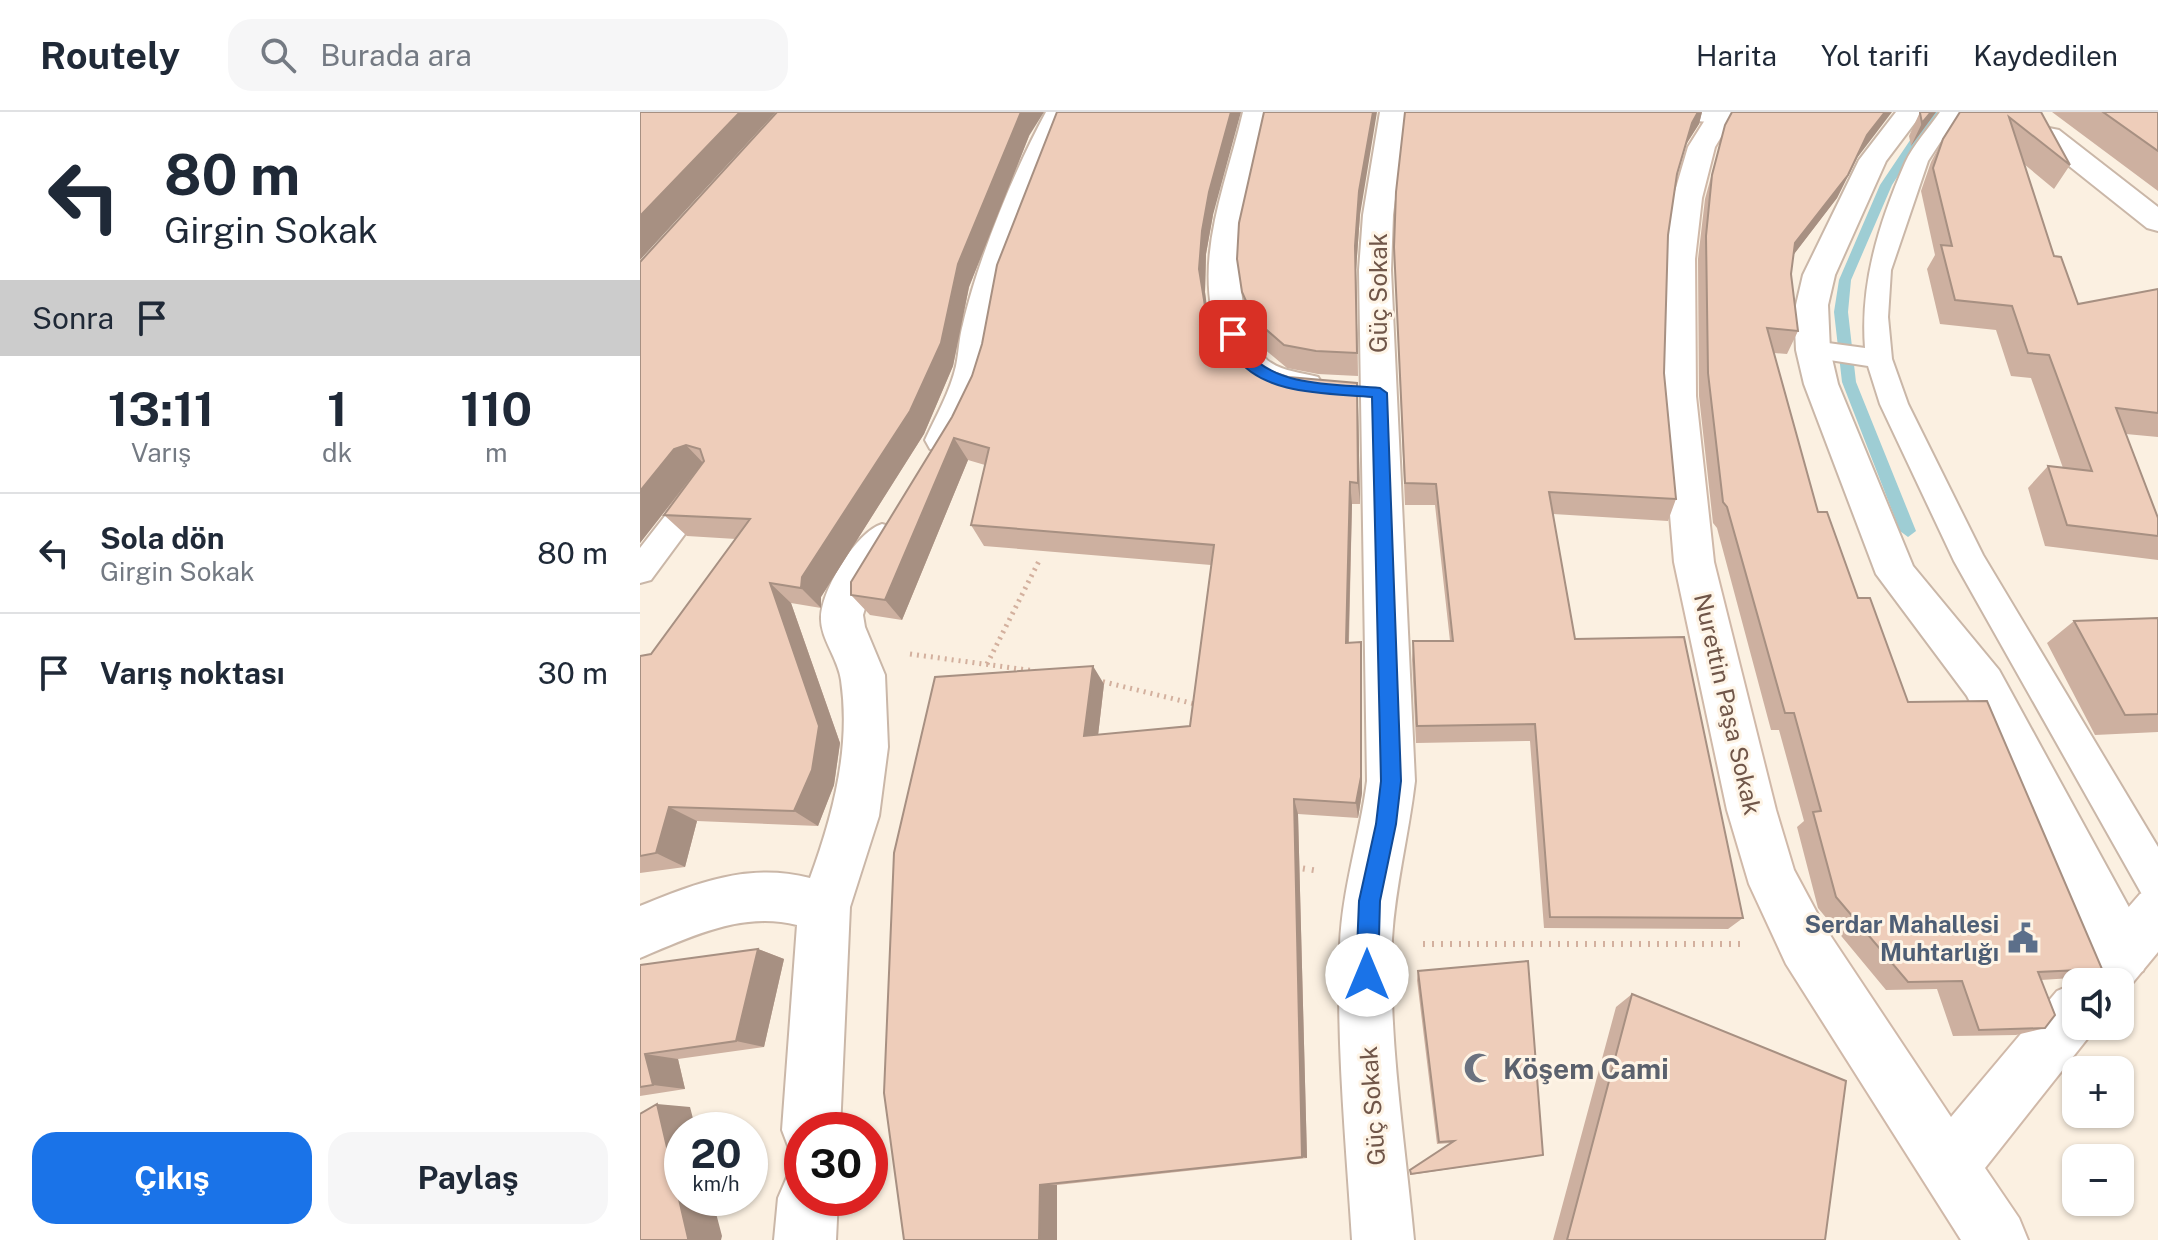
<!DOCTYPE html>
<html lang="tr">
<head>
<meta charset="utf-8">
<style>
	:root { --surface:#fff; --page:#f6f6f7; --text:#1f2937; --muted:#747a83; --line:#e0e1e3; --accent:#1a73e8 }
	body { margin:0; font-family:"Public Sans",sans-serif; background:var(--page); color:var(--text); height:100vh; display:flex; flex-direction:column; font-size:30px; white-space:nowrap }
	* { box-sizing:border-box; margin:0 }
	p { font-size:26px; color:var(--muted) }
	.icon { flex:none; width:44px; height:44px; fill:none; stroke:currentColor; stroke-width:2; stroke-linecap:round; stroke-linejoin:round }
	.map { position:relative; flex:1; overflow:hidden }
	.sheet { display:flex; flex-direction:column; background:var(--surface); width:640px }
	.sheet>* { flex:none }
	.guide { background:#fff; color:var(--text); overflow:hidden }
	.buttons { position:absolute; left:1422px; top:856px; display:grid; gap:16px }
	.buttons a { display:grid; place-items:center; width:72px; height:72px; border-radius:16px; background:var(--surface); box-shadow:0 2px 6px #0004; font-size:40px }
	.speed { position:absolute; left:24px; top:1000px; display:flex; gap:16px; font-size:40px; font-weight:700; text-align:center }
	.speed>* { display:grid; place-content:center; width:104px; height:104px; border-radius:50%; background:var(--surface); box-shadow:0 2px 6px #0004; line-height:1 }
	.speed small { font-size:20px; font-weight:400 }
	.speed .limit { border:12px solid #d22; background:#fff; color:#111 }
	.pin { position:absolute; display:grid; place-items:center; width:68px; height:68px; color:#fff; margin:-34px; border-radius:16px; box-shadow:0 4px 12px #0006 }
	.me { position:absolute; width:88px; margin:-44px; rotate:0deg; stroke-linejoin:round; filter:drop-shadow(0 0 6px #0008) }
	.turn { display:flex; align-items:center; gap:28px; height:168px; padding:0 32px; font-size:36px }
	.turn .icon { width:104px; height:104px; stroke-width:2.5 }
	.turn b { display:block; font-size:56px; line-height:68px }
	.then { display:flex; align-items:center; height:76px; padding:0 32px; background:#0003; gap:16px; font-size:30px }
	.eta { display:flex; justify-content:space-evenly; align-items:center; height:136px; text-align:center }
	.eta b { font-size:48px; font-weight:700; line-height:56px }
	.cta { display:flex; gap:16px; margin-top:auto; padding:16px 32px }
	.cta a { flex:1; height:92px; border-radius:24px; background:var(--accent); color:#fff; font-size:32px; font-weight:700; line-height:92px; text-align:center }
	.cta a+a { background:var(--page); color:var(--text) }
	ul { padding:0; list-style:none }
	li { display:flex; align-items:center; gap:24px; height:120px; padding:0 32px; border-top:2px solid var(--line) }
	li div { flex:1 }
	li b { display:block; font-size:30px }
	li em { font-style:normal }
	header { display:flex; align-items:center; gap:48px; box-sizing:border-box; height:112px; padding:0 40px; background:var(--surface); border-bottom:2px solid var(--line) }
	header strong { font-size:38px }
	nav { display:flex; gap:44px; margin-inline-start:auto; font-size:28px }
	.search { width:560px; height:72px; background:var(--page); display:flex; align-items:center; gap:20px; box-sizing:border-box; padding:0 28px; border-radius:24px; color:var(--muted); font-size:30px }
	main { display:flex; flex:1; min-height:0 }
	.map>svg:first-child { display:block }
</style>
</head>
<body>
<header>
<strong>Routely</strong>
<div class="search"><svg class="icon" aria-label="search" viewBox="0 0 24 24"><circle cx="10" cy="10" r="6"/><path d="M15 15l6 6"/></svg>Burada ara</div>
<nav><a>Harita</a><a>Yol tarifi</a><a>Kaydedilen</a></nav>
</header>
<main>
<section class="sheet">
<div class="guide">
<div class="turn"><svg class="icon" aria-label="left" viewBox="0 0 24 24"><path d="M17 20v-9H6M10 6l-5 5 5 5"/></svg><div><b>80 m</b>Girgin Sokak</div></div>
<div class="then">Sonra<svg class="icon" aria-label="arrive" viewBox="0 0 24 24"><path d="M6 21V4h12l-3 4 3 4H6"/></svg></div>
</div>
<div class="eta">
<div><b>13:11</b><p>Varış</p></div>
<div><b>1</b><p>dk</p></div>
<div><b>110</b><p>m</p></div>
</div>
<ul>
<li><svg class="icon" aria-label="left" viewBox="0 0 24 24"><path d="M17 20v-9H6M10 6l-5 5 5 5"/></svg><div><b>Sola dön</b><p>Girgin Sokak</p></div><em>80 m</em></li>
<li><svg class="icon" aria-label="arrive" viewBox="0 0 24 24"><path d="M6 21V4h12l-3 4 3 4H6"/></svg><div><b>Varış noktası</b></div><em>30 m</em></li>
</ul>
<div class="cta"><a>Çıkış</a><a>Paylaş</a></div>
</section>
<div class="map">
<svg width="1518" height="1128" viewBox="0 0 1518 1128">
	<rect width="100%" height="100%" fill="#fbf0e1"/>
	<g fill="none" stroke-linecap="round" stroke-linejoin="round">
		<path fill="#9ecdd4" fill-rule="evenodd" d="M 1289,0 L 1299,0 L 1252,73 L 1211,168 L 1208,200 L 1216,270 L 1276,419 L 1268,425 L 1260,419 L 1202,270 L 1194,200 L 1199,168 L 1240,73 Z"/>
		<g stroke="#cab7a8" stroke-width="4">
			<path id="lane" d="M 1034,0 L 1086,0 L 1089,4 C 1079,14 1043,10 1034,0 Z
				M 1300,0 L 1320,0 L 1288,49 L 1251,158 L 1248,205 L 1252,247 L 1268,292 L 1343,443 L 1518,735 L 1518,791 L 1504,786 L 1314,449 L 1240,292 L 1228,254 L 1164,244 L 1160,238 L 1164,232 L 1173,229 L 1225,236 C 1220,171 1239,111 1265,51 C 1273,33 1289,16 1300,0 Z
				M 63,365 L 73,368 L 78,376 L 73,384 L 11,468 L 0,471 L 0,436 L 53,368 Z"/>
		</g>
		<g stroke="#cab7a8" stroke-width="4">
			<path id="street" d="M 406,0 L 432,0 C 399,65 374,138 356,209 C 352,225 353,242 349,258 C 342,285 330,313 316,337 L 303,341 L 290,337 L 285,328 C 296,304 310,280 316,254 C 319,240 319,226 323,212 C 338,147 374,59 406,0 Z
				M 603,0 L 629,0 C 615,71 587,136 607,210 C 611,223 616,238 627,248 C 642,260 661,260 678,265 L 683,273 L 678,281 C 660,287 643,281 624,276 C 605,270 590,252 582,234 C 549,154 585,78 603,0 Z
				M 740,0 L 766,0 L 753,103 L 751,158 L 775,669 C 769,722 755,774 752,827 C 748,927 765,1029 774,1128 L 712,1128 C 706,1030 696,931 700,833 C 702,777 720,724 727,669 L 719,158 L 723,103 Z
				M 1256,0 L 1283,0 L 1246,49 L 1195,163 L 1188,193 L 1189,216 L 1190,238 L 1198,272 L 1273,454 L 1359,558 L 1503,821 L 1510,840 L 1503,859 L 1484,866 L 1465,859 L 1327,584 L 1236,462 L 1164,272 L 1156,238 L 1155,216 L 1156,193 L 1163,163 L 1219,48 Z
				M 1409,16 L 1419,18 L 1518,95 L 1518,119 L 1507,116 L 1399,30 L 1395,24 L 1399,18 Z
				M 242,412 L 256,416 L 262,427 L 231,476 L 223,503 L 225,515 L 245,563 L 248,635 L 239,704 L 210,795 L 200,1018 L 162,1018 L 162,1043 L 150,1039 L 142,1018 L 157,813 C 102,799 50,825 0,846 L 0,794 C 56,771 109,750 170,766 C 193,703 211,636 201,568 C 198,546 180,526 181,505 C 182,477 216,420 242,412 Z
				M 162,1058 L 162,1086 L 198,1086 L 196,1128 L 134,1128 L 138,1086 L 147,1065 Z"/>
		</g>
		<g stroke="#d0b9a9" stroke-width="4">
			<path id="secondary" d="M 1070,0 L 1096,0 L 1075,35 L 1062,86 L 1055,147 L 1056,284 L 1074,450 L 1136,698 L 1154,758 L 1184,814 L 1311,1005 L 1417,879 L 1433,872 L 1440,851 L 1500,782 L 1518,774 L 1518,840 L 1480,886 L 1480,870 L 1436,870 L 1436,914 L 1457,914 L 1455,917 L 1345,1056 L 1379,1106 L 1388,1128 L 1321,1128 L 1146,852 L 1109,772 L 1087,698 L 1034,450 L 1020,284 L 1024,147 L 1033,86 L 1048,35 Z"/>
		</g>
		<path stroke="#d3b09e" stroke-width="5" stroke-dasharray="2 5" stroke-linecap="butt" d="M 270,542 L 395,559
			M 347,552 L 400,447
			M 456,568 L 559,593"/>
		<path stroke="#d3b09e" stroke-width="6" stroke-dasharray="2 7" stroke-linecap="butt" d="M 654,755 L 679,759
			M 783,832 L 1105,832"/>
		<use href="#lane" fill="#fff" fill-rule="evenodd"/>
		<use href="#street" fill="#fff" fill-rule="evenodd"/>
		<use href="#secondary" fill="#fff" fill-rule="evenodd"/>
	</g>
	<path fill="#cdb0a0" d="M 765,0 L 1062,0 L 1059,12 L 1045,34 L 1036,65 L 1028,123 L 1024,261 L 1036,387 L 1028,409 L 913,402 L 935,527 L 1103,806 L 1088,817 L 904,816 L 890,629 L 776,631 L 772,548 L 773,529 L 810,529 L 795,393 L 765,393 L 754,135 Z
		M 1280,0 L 1296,0 L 1271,34 L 1269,24 Z
		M 1320,0 L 1401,0 L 1430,53 L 1414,77 L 1384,52 L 1414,144 L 1438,192 L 1518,177 L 1518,325 L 1486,322 L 1518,406 L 1518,448 L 1405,434 L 1388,376 L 1408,354 L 1423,356 L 1391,266 L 1371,264 L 1356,218 L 1300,212 L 1287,157 L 1295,143 L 1281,79 L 1291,50 L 1303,27 Z
		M 1412,0 L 1518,0 L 1518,79 Z
		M 1085,13 L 1217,46 L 1197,86 L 1153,143 L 1151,162 L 1158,219 L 1147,242 L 1134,241 L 1178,400 L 1268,590 L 1462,857 L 1432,866 L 1401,868 L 1405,916 L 1376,923 L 1313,924 L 1297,877 L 1246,878 L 1178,796 L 1157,715 L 1164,709 L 1139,618 L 1131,618 L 1077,416 L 1073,411 L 1059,284 L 1058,147 L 1065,87 Z
		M 389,24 L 329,175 L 313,254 L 284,322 L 181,485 L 181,496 L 151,491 L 200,631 L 194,673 L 178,714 L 57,709 L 45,755 L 0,761 L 0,544 L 11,542 L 96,427 L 47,424 L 24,403 L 57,359 L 0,431 L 0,150 Z
		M 573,103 L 566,142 L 565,180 L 567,199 L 580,226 L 607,251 L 718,294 L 720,392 L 712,392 L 709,530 L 722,549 L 722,681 L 718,706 L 658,702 L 667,1046 L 417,1073 L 417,1128 L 264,1128 L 464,572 L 458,623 L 550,614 L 571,453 L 344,434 L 331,413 L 345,353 L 328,348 L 262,508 L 230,503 L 211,483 L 312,305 L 332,264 Z
		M 720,103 L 716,158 L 718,264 L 678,262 L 647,256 L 617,231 L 606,203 L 602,180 Z
		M 1518,506 L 1518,620 L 1455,623 L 1407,531 L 1434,509 Z
		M 118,837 L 144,847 L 124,935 L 38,947 L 45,977 L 0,984 L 0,853 Z
		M 778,859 L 903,1043 L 770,1063 L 770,1058 L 811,1031 L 797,1032 L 777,868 Z
		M 992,882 L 1185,1128 L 913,1128 L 976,895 Z"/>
	<path fill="#a79082" d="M 100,0 L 136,0 L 0,148 L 0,104 Z
		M 381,0 L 404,0 L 389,24 L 329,175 L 313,254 L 284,322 L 181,485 L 181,496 L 161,476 L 162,465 L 318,152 Z
		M 591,0 L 601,0 L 573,103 L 566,142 L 565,180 L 570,217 L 565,194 L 559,157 L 562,119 L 569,80 Z
		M 733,0 L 737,0 L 720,103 L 716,158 L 718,264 L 715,134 L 719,79 Z
		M 1058,0 L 1062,0 L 1059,12 L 1045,34 L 1052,11 Z
		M 1245,0 L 1252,0 L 1217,46 L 1197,86 L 1145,154 L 1155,131 L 1227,23 Z
		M 1291,0 L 1296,0 L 1271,34 L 1282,11 Z
		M 717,271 L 718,294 L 720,392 L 718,371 Z
		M 314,326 L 328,348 L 262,508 L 245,488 Z
		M 46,333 L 67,355 L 56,359 L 0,431 L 0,379 L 34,337 Z
		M 710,370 L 712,392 L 708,549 L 706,531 Z
		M 130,471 L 151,491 L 200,631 L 194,673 L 178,714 L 154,699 Z
		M 721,530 L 722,549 L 722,681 L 718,706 L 716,691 Z
		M 453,554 L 464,572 L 456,641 L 444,624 Z
		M 654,687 L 658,702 L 667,1046 L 662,1045 Z
		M 29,695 L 57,709 L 45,755 L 16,741 Z
		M 118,837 L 144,847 L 124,935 L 96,929 Z
		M 5,942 L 38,947 L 45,977 L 13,973 Z
		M 17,992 L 50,995 L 56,1018 L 42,1018 L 42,1086 L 72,1086 L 82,1124 L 81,1128 L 48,1128 Z
		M 400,1073 L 417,1073 L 417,1128 L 399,1128 Z"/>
	<path fill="#eecdba" stroke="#a79082" stroke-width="2" d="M 0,0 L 100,0 L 0,104 Z
		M 137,0 L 381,0 L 318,152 L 301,231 L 270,299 L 162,465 L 161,476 L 130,471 L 179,614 L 172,658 L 154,699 L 29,695 L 16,741 L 0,744 L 0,544 L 11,542 L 110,407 L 24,403 L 64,349 L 60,337 L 46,333 L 34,337 L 0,379 L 0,150 Z
		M 417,0 L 591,0 L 569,80 L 562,119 L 559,157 L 565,194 L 580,226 L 607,251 L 648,265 L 717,271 L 718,371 L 710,370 L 706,531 L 721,530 L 721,665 L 716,691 L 654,687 L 662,1045 L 400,1073 L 399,1128 L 264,1128 L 244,981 L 254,741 L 295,565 L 453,554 L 444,624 L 550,614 L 574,433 L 331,413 L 349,336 L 314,326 L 245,488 L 211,483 L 211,470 L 312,305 L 332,264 L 342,232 L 357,153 Z
		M 624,0 L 733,0 L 719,79 L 715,134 L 717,241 L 676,239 L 644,233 L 614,207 L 602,180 L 597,147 L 599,111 Z
		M 765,0 L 1058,0 L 1052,11 L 1037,62 L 1028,123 L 1024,261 L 1036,387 L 909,380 L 935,527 L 1044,525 L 1103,806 L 910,805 L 895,612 L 777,614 L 773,529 L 813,529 L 796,372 L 765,371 L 754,135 L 756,80 Z
		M 1092,0 L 1245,0 L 1227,23 L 1208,63 L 1155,131 L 1151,162 L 1158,219 L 1127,216 L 1178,400 L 1187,400 L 1218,486 L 1230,486 L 1268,590 L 1347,589 L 1462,857 L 1398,860 L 1415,903 L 1405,916 L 1339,918 L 1322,869 L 1268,870 L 1196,785 L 1173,700 L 1181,699 L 1154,601 L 1145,601 L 1087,395 L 1083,390 L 1068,261 L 1066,124 L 1072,63 L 1085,13 Z
		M 1280,0 L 1291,0 L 1282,11 L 1280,1 Z
		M 1320,0 L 1401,0 L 1430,53 L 1369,5 L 1414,144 L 1421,145 L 1438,192 L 1518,177 L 1518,301 L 1476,296 L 1518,406 L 1518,424 L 1427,413 L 1408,354 L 1452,359 L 1409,243 L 1388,241 L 1372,194 L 1315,188 L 1301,133 L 1312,134 L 1293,56 L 1303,27 Z
		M 1463,0 L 1518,0 L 1518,39 Z
		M 1518,506 L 1518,602 L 1485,603 L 1434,509 Z
		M 118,837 L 96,929 L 5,942 L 13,973 L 0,975 L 0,853 Z
		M 888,849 L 903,1043 L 771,1062 L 770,1058 L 814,1029 L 799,1030 L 778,859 Z
		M 992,882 L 1206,969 L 1185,1128 L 927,1128 Z
		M 17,992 L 48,1126 L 48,1128 L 0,1128 L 0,1002 Z"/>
	<path fill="#1a73e8" stroke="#114b97" stroke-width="2" d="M 593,217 L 598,218 C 602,225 604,235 609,241 C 637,276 699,272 740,276 L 747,281 L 761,669 L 756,712 L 740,789 L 738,863 L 734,871 L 727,874 L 719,871 L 716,863 L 719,789 L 736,712 L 741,669 L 732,285 C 690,281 624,284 596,245 C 592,238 589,229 586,222 Z"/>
	<defs>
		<g id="civic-bare" transform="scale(2.4)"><path d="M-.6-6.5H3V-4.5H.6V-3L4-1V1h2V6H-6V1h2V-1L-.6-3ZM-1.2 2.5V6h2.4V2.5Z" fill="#5c6f8a" stroke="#fef4e6" stroke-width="2.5" paint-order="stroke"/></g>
		<g id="mosque-bare" transform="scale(2.4)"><path d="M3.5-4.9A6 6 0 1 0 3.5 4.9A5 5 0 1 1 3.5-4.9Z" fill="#6b7280" stroke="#fef4e6" stroke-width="2.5" paint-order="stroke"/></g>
	</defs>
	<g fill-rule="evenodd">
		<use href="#civic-bare" x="1383" y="826"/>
		<use href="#mosque-bare" x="839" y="956"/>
	</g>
	<g text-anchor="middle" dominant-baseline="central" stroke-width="6" stroke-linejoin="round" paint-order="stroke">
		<g font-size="24" fill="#705649" stroke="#fef4e6">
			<text transform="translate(738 181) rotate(-90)">Güç Sokak</text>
			<text transform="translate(1088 592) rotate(77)">Nurettin Paşa Sokak</text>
			<text transform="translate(732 994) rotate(-94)">Güç Sokak</text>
		</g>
		<g font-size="24" font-weight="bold" fill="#4e5e75" stroke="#fef4e6" text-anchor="end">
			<text x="1359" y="812">Serdar Mahallesi<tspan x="1359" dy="28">Muhtarlığı</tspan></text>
		</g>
		<g font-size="28" font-weight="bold" fill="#5b616d" stroke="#fef4e6" text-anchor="start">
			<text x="863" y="956">Köşem Cami</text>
		</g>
	</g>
</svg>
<div class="buttons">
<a><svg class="icon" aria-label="sound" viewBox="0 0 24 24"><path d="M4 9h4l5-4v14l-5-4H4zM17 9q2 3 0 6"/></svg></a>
<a>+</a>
<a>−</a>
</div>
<div class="speed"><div>20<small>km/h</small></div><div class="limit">30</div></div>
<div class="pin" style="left:593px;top:222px;background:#d93025"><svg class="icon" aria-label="arrive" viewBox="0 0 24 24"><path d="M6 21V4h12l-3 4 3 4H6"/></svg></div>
<svg class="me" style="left:727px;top:863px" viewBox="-20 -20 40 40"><circle r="19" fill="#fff"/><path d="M0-13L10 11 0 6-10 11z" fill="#1a73e8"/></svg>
</div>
</main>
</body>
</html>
